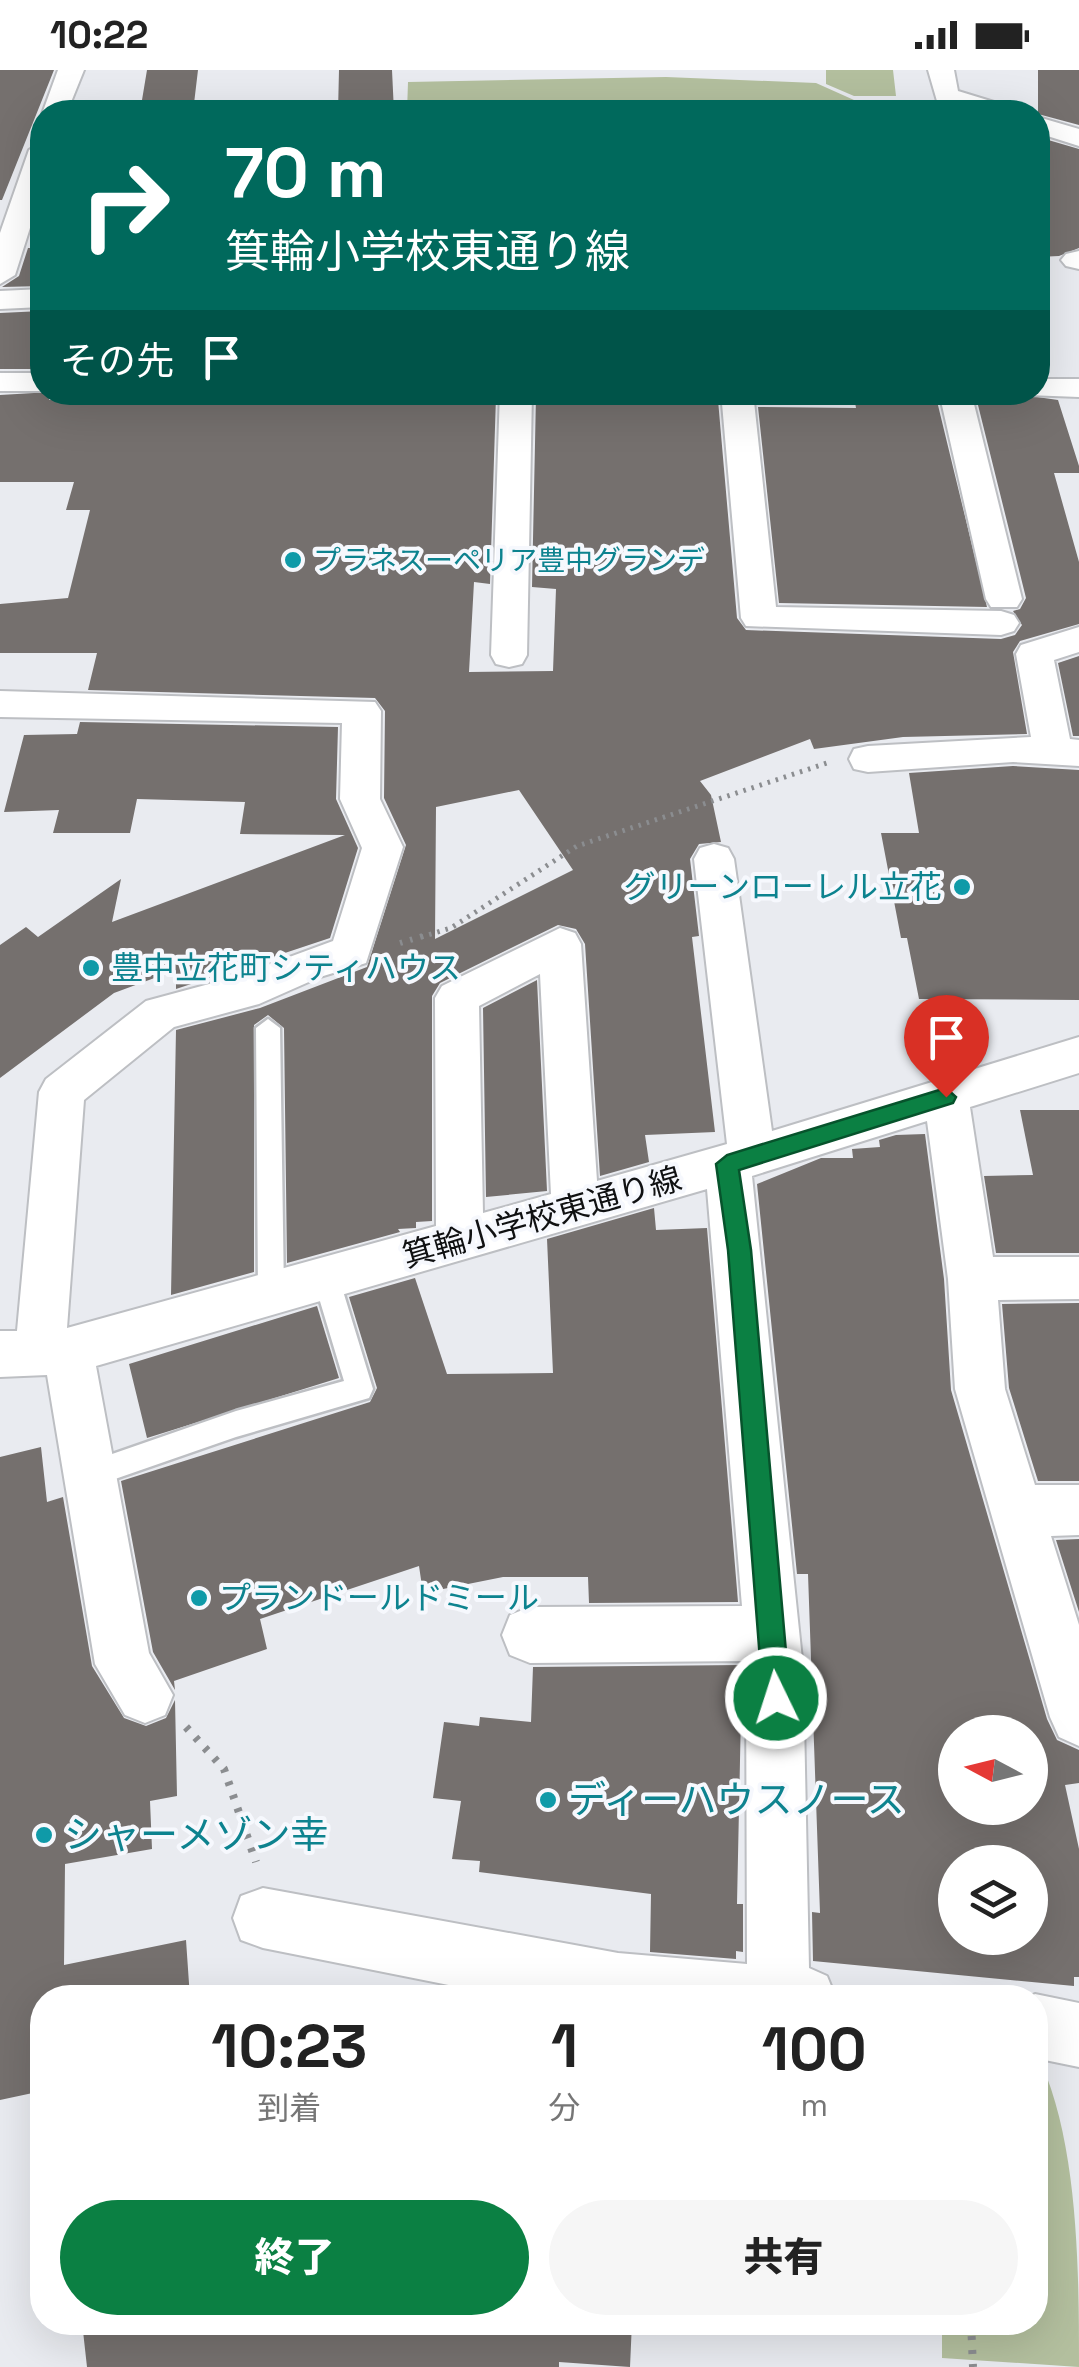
<!DOCTYPE html>
<html lang="ja">
<head>
<meta charset="utf-8">
<style>
	:root { --surface:#fff; --page:#f6f6f6; --text:#222; --muted:#767676; --accent:#0b8043 }
	body { margin:0; font-family:"Space Grotesk","Noto Sans JP",sans-serif; background:var(--page); color:var(--text); height:100vh; display:flex; flex-direction:column; font-size:38px; white-space:nowrap }
	* { box-sizing:border-box; margin:0 }
	p { font-size:32px; color:var(--muted) }
	.icon { flex:none; width:55px; height:55px; fill:none; stroke:currentColor; stroke-width:2; stroke-linecap:round; stroke-linejoin:round }
	.map { position:relative; flex:1; overflow:hidden }
	.panel { position:absolute; left:30px; top:1915px; width:1018px; height:350px; display:flex; flex-direction:column; background:var(--surface); border-radius:40px; box-shadow:0 10px 40px #0002 }
	.panel>* { flex:none }
	.top-card { position:absolute; left:30px; top:30px; width:1020px; height:305px; border-radius:40px; box-shadow:0 10px 40px #0002; background:#00695c; color:#fff; overflow:hidden }
	.needle { width:65px; rotate:277deg }
	.buttons { position:absolute; left:938px; top:1645px; display:grid; gap:20px }
	.buttons a { display:grid; place-items:center; width:110px; height:110px; border-radius:50%; background:var(--surface); box-shadow:0 10px 40px #0002; font-size:50px }
	.pin { position:absolute; display:grid; place-items:center; width:85px; height:85px; color:#fff; margin:-102px -42px; border-radius:50% 50% 50% 0; rotate:-45deg; box-shadow:0 0 10px #0007 }
	.pin .icon { rotate:45deg }
	.me { position:absolute; width:110px; margin:-55px; rotate:356deg; stroke-linejoin:round; filter:drop-shadow(0 0 8px #0008) }
	.turn { display:flex; align-items:center; gap:35px; height:210px; padding:0 30px; font-size:45px }
	.turn .icon { width:130px; height:130px; stroke-width:2.5 }
	.turn b { display:block; font-size:70px; line-height:85px }
	.then { display:flex; align-items:center; height:95px; padding:0 30px; background:#0003; gap:20px; font-size:38px }
	.eta { display:flex; justify-content:space-evenly; align-items:center; height:170px; text-align:center }
	.eta b { font-size:60px; font-weight:800; line-height:70px }
	.action { display:flex; gap:20px; margin-top:auto; padding:20px 30px }
	.action a { flex:1; height:115px; border-radius:60px; background:var(--accent); color:#fff; font-size:40px; font-weight:800; line-height:115px; text-align:center }
	.action a+a { background:var(--page); color:var(--text) }
	.status { display:flex; justify-content:space-between; align-items:center; height:70px; padding:0 50px; background:var(--surface); direction:ltr }
	.status svg { height:28px; fill:currentColor }
	.map>svg:first-child { display:block }
</style>
</head>
<body>
<div class="status"><b>10:22</b><svg viewBox="0 0 49 12"><path d="M0 12V9h3v3zM5 12V6h3v6zM10 12V3h3v9zM15 12V0h3v12zM26 1h20v11H26zM47 4h2v5h-2z"/></svg></div>
<div class="map">
<svg width="1079" height="2297" viewBox="0 0 1079 2297">
	<rect width="100%" height="100%" fill="#e9ebf0"/>
	<path fill="#b3bf9e" d="M 826,0 L 893,0 L 896,26 L 854,26 L 826,14 Z
		M 666,7 L 816,13 L 854,30 L 855,42 L 407,42 L 408,12 Z
		M 1035,1980 C 1079,2066 1079,2201 1079,2297 L 942,2288 L 942,2253 L 1035,2252 Z"/>
	<path fill="#75706e" fill-rule="evenodd" d="M 0,0 L 54,0 L 2,130 L 0,130 Z
		M 147,0 L 198,0 L 193,42 L 140,42 Z
		M 339,0 L 392,0 L 394,42 L 338,42 Z
		M 1038,0 L 1079,0 L 1079,55 L 1038,44 Z
		M 1038,67 L 1079,79 L 1079,178 L 1059,186 L 1038,187 Z
		M 28,178 L 42,178 L 42,216 L 2,217 L 19,206 Z
		M 42,241 L 42,299 L 0,299 L 0,243 Z
		M 51,322 L 49,330 L 368,323 L 496,326 L 490,514 L 474,512 L 469,602 L 553,601 L 556,519 L 532,517 L 536,326 L 706,322 L 707,330 L 718,330 L 737,548 L 746,560 L 1001,569 L 1015,565 L 1022,555 L 1013,541 L 1020,539 L 1026,528 L 976,327 L 1023,325 L 1058,330 L 1079,396 L 1079,403 L 1054,403 L 1079,492 L 1079,554 L 1020,571 L 1013,582 L 1027,664 L 903,667 L 814,679 L 810,669 L 700,711 L 711,725 L 721,772 L 699,774 L 690,789 L 699,866 L 692,867 L 715,1062 L 645,1065 L 649,1092 L 600,1106 L 585,874 L 576,859 L 558,855 L 440,913 L 432,926 L 432,1151 L 416,1152 L 416,1158 L 398,1159 L 400,1162 L 287,1193 L 284,958 L 268,945 L 254,955 L 254,1202 L 171,1225 L 176,960 L 260,938 L 367,897 L 406,775 L 384,728 L 385,641 L 375,628 L 88,620 L 97,583 L 0,583 L 0,534 L 68,528 L 90,440 L 66,440 L 74,412 L 0,412 L 0,325 ZM 519,720 L 573,800 L 435,869 L 436,737 Z
		M 854,326 L 936,327 L 987,537 L 779,533 L 758,337 L 856,338 Z
		M 1079,586 L 1079,666 L 1073,666 L 1058,593 Z
		M 80,652 L 338,657 L 336,729 L 358,778 L 330,868 L 176,919 L 176,900 L 114,923 L 0,1008 L 0,875 L 26,857 L 38,867 L 121,809 L 112,852 L 345,765 L 240,764 L 245,732 L 137,729 L 130,763 L 53,763 L 59,740 L 4,742 L 24,665 L 77,664 Z
		M 1013,696 L 1079,700 L 1079,930 L 919,929 L 907,868 L 901,868 L 881,763 L 919,763 L 909,703 Z
		M 537,910 L 547,1121 L 486,1127 L 483,938 Z
		M 1020,1040 L 1079,1040 L 1079,1183 L 996,1183 L 984,1106 L 1033,1105 Z
		M 925,1064 L 944,1209 L 951,1320 L 1047,1649 L 1057,1670 L 1079,1680 L 1079,1713 L 1065,1715 L 1079,1779 L 1079,1907 L 1074,1907 L 1074,1916 L 813,1891 L 812,1842 L 820,1843 L 808,1504 L 797,1504 L 757,1114 L 821,1088 L 853,1088 L 852,1079 L 880,1077 L 879,1070 L 896,1065 ZM 955,1662 L 1030,1662 L 1030,1738 L 955,1738 ZM 955,1792 L 1030,1792 L 1030,1868 L 955,1868 Z
		M 654,1138 L 656,1160 L 707,1158 L 738,1532 L 589,1533 L 588,1507 L 503,1507 L 423,1523 L 419,1496 L 260,1549 L 267,1579 L 174,1611 L 175,1620 L 153,1582 L 121,1411 L 370,1332 L 377,1318 L 349,1227 L 415,1208 L 447,1304 L 553,1303 L 547,1169 Z
		M 1079,1233 L 1079,1411 L 1038,1411 L 1009,1318 L 1002,1234 Z
		M 317,1236 L 339,1308 L 147,1368 L 129,1294 Z
		M 41,1377 L 47,1432 L 63,1427 L 92,1596 L 124,1648 L 146,1656 L 166,1648 L 175,1630 L 177,1726 L 150,1731 L 152,1779 L 65,1794 L 64,1895 L 186,1870 L 190,1928 L 42,1928 L 42,2021 L 0,2030 L 0,1387 Z
		M 1079,1469 L 1079,1542 L 1056,1470 Z
		M 742,1595 L 737,1834 L 743,1834 L 743,1882 L 736,1881 L 736,1889 L 650,1882 L 651,1824 L 479,1802 L 480,1791 L 452,1789 L 461,1731 L 433,1728 L 444,1652 L 479,1656 L 480,1647 L 531,1652 L 533,1597 Z
		M 82,2252 L 632,2252 L 630,2297 L 559,2292 L 559,2297 L 87,2297 Z"/>
	<g fill="none" stroke-linecap="round" stroke-linejoin="round">
		<g stroke="#bdbfc3" stroke-width="5">
			<path id="service" d="M 268,949 L 280,958 L 284,1223 L 280,1231 L 271,1234 L 262,1231 L 258,1223 L 256,958 Z
				M 326,1197 L 335,1200 L 339,1208 L 373,1319 L 369,1328 L 236,1367 L 92,1417 L 82,1413 L 78,1404 L 82,1395 L 92,1391 L 236,1341 L 344,1311 L 313,1208 L 317,1200 Z"/>
		</g>
		<g stroke="#bdbfc3" stroke-width="4">
			<path id="minor" d="M 58,0 L 84,0 L 67,42 L 42,44 Z
				M 928,0 L 954,0 L 958,21 L 1007,36 L 1011,42 L 972,42 L 937,31 Z
				M 1038,47 L 1079,59 L 1079,76 L 1038,63 Z
				M 42,72 L 42,120 L 15,205 L 0,214 L 0,163 L 29,80 Z
				M 1079,181 L 1079,199 L 1066,196 L 1061,190 L 1066,184 Z
				M 42,219 L 42,237 L 0,239 L 0,221 Z
				M 0,303 L 42,303 L 42,321 L 0,321 Z
				M 1038,309 L 1079,309 L 1079,327 L 1027,325 L 1038,322 Z
				M 500,322 L 532,322 L 527,585 L 522,594 L 509,597 L 496,594 L 491,585 Z
				M 721,322 L 753,322 L 776,537 L 1001,541 L 1014,545 L 1019,553 L 1014,561 L 1001,565 L 746,556 L 741,548 Z
				M 939,322 L 971,322 L 1022,529 L 1017,537 L 991,537 L 986,529 Z
				M 1079,557 L 1079,582 L 1054,590 L 1070,669 L 1079,670 L 1079,696 L 1013,692 L 868,702 L 854,699 L 849,689 L 854,679 L 868,676 L 1031,667 L 1016,584 L 1021,575 Z
				M 0,621 L 375,632 L 381,641 L 380,729 L 403,777 L 366,893 L 320,907 L 259,934 L 174,957 L 84,1030 L 67,1258 L 436,1156 L 435,928 L 442,916 L 560,858 L 575,863 L 581,874 L 597,1111 L 727,1074 L 694,789 L 700,778 L 714,774 L 728,778 L 734,789 L 772,1061 L 1079,967 L 1079,1003 L 970,1037 L 993,1187 L 1079,1187 L 1079,1229 L 998,1230 L 1005,1319 L 1035,1415 L 1079,1415 L 1079,1465 L 1051,1466 L 1079,1555 L 1079,1676 L 1059,1667 L 1050,1647 L 955,1319 L 948,1209 L 927,1051 L 752,1106 L 803,1599 L 809,1898 L 827,1906 L 836,1928 L 514,1928 L 263,1878 L 241,1870 L 233,1848 L 241,1826 L 263,1818 L 618,1883 L 747,1894 L 746,1591 L 530,1593 L 510,1585 L 502,1565 L 510,1545 L 530,1537 L 742,1536 L 707,1119 L 96,1296 L 149,1583 L 173,1625 L 165,1645 L 145,1653 L 125,1645 L 95,1594 L 47,1305 L 0,1307 L 0,1261 L 17,1261 L 39,1022 L 46,1009 L 146,931 L 235,907 L 333,871 L 362,778 L 340,729 L 342,653 L 0,647 ZM 540,904 L 551,1124 L 483,1143 L 479,936 Z
				M 1035,1924 L 1079,1933 L 1079,1997 L 1035,1988 L 1035,1928 L 1028,1928 Z"/>
		</g>
		<path stroke="#8b8d90" stroke-width="5" stroke-dasharray="2.5 6" stroke-linecap="butt" d="M 421,867 L 451,858 L 577,776 L 827,693"/>
		<path stroke="#8b8d90" stroke-width="6" stroke-dasharray="2.5 8" stroke-linecap="butt" d="M 400,873 L 430,864"/>
		<path stroke="#8b8d90" stroke-width="8" stroke-dasharray="4 10" stroke-linecap="butt" d="M 186,1657 L 224,1699 L 256,1792
			M 971,2252 L 973,2297"/>
		<use href="#service" fill="#fff" fill-rule="evenodd"/>
		<use href="#minor" fill="#fff" fill-rule="evenodd"/>
	</g>
	<path fill="#0b8043" stroke="#07532c" stroke-width="2.5" d="M 946,1018 L 956,1027 L 953,1033 L 739,1100 L 751,1180 L 790,1628 L 786,1638 L 776,1642 L 767,1638 L 763,1628 L 728,1180 L 716,1094 L 727,1085 Z"/>
	<g fill="#0f9aa8" stroke="#f6f8fd" stroke-width="4">
		<circle cx="293" cy="490" r="10"/>
		<circle cx="962" cy="817" r="10"/>
		<circle cx="91" cy="898" r="10"/>
		<circle cx="199" cy="1528" r="10"/>
		<circle cx="548" cy="1730" r="10"/>
		<circle cx="44" cy="1765" r="10"/>
	</g>
	<g text-anchor="middle" dominant-baseline="central" stroke-width="8" stroke-linejoin="round" paint-order="stroke">
		<g font-size="28" fill="#0d838f" stroke="#f6f8fd" text-anchor="start">
			<text x="313" y="490">プラネスーペリア豊中グランデ</text>
		</g>
		<g font-size="32" fill="#0d838f" stroke="#f6f8fd" text-anchor="start">
			<text x="942" y="817" text-anchor="end">グリーンローレル立花</text>
			<text x="111" y="898">豊中立花町シティハウス</text>
			<text x="219" y="1528">プランドールドミール</text>
		</g>
		<g font-size="32" fill="#101112" stroke="#f6f8fd">
			<text transform="translate(542 1147) rotate(-16)">箕輪小学校東通り線</text>
		</g>
		<g font-size="38" fill="#0d838f" stroke="#f6f8fd" text-anchor="start">
			<text x="568" y="1730">ディーハウスノース</text>
			<text x="64" y="1765">シャーメゾン幸</text>
		</g>
	</g>
</svg>
<div class="buttons">
<a><svg class="needle" viewBox="-14 -14 28 28"><path d="M0-13l5 13h-10z" fill="#e53935"/><path d="M0 13l5-13h-10z" fill="#767676"/></svg></a>
<a><svg class="icon" aria-label="layers" viewBox="0 0 24 24"><path d="M12 4l9 5-9 5-9-5zM3 14l9 5 9-5"/></svg></a>
</div>
<div class="pin" style="left:946px;top:1027px;background:#d93025"><svg class="icon" aria-label="arrive" viewBox="0 0 24 24"><path d="M6 21V4h12l-3 4 3 4H6"/></svg></div>
<svg class="me" style="left:776px;top:1628px" viewBox="-20 -20 40 40"><circle r="17" fill="#0b8043" stroke="#fff" stroke-width="3"/><path d="M0-11L8 9 0 5-8 9z" fill="#fff"/></svg>
<div class="top-card">
<div class="turn"><svg class="icon" aria-label="right" viewBox="0 0 24 24"><path d="M7 20v-9h11M14 6l5 5-5 5"/></svg><div><b>70 m</b>箕輪小学校東通り線</div></div>
<div class="then">その先<svg class="icon" aria-label="arrive" viewBox="0 0 24 24"><path d="M6 21V4h12l-3 4 3 4H6"/></svg></div>
</div>
<section class="panel">
<div class="eta">
<div><b>10:23</b><p>到着</p></div>
<div><b>1</b><p>分</p></div>
<div><b>100</b><p>m</p></div>
</div>
<div class="action"><a>終了</a><a>共有</a></div>
</section>
</div>
</body>
</html>
